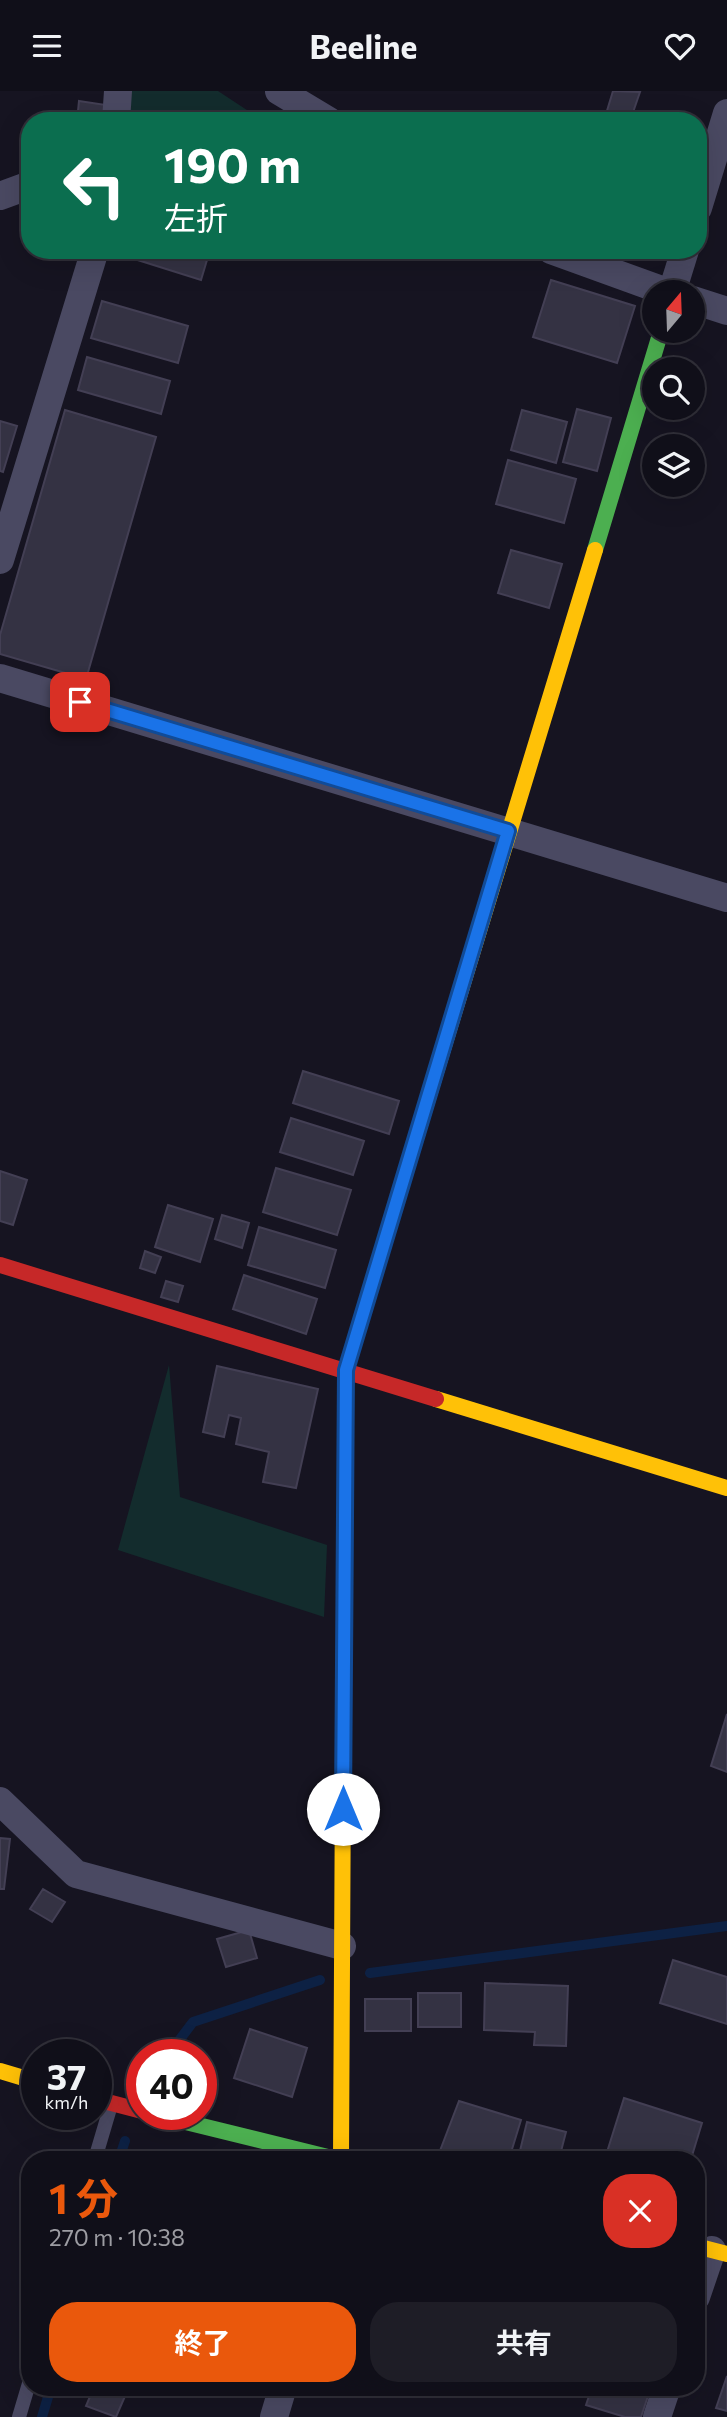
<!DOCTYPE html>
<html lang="ja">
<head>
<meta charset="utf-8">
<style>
	:root { --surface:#100f19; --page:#1e1d26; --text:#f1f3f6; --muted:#9c9ca2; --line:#302f38; --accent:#ea580c }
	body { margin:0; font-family:Commissioner,"Noto Sans JP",sans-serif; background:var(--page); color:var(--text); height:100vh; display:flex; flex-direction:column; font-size:26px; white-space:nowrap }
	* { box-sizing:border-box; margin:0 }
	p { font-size:23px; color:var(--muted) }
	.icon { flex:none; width:38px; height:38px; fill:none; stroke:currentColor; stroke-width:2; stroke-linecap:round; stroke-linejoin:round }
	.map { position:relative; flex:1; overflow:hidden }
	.sheet { position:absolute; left:21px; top:2060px; width:684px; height:245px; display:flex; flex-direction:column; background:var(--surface); border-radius:28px; box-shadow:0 7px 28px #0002,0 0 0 2px var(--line) }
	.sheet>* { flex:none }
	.hud { position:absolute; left:21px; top:21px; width:686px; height:147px; border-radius:28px; box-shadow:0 7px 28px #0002,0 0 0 2px var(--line); background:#0b6e4f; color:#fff; overflow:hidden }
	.needle { width:46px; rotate:19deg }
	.controls { position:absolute; left:642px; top:189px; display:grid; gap:14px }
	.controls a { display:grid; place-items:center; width:63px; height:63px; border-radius:50%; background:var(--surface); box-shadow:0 7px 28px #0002,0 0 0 2px var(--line); font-size:35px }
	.speed { position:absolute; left:21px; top:1948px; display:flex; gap:14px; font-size:35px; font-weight:700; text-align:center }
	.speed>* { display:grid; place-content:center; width:91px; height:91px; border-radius:50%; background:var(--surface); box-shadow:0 7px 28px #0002,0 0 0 2px var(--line); line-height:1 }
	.speed small { font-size:18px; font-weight:400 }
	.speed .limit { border:10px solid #d22; background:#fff; color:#111 }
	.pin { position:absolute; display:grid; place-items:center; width:60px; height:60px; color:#fff; margin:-30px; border-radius:14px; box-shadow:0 4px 10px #0006 }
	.me { position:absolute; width:77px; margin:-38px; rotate:0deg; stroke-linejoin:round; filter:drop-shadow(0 0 5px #0008) }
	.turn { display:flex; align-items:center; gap:24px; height:147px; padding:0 28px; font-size:32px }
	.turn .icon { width:91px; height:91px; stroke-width:2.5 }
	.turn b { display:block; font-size:49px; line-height:60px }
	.round { display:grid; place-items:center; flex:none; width:74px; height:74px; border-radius:28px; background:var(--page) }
	.summary { display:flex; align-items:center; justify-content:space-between; height:119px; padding:0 28px }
	h1 { font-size:42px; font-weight:700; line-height:52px; color:var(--accent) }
	.action { display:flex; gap:14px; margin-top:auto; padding:14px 28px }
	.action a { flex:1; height:80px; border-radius:28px; background:var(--accent); color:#fff; font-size:28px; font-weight:700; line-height:80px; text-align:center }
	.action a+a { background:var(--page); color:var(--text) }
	header { display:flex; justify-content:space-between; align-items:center; height:91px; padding:0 28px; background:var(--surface); font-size:32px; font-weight:700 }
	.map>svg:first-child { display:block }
</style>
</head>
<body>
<header><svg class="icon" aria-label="menu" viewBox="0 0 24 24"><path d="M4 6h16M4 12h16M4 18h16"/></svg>Beeline<svg class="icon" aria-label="heart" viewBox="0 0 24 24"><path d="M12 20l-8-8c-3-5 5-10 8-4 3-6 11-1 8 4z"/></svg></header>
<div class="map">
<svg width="727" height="2326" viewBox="0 0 727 2326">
	<rect width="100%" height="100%" fill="#161421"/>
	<path fill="#132c2d" d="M 129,0 L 218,0 L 262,29 L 127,30 Z
		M 169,1274 L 180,1406 L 327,1454 L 324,1526 L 118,1459 Z"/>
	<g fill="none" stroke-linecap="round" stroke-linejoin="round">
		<path stroke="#0d2144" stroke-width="10" d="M 370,1882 L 727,1835
			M 168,1964 L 193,1931 L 320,1889
			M 119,2068 L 125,2050
			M 42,2326 L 51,2296"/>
	</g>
	<path fill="#343243" stroke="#433f54" stroke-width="2" d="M 613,0 L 640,1 L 630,30 L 606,23 Z
		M 79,10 L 106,14 L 104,30 L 77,30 Z
		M 127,159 L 210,159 L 201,189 L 125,165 Z
		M 551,189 L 635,215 L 617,272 L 533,246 Z
		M 102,210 L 188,235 L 178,272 L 91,247 Z
		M 87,266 L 170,290 L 161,323 L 78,299 Z
		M 577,318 L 611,327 L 597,380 L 563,371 Z
		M 65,319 L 156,346 L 86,588 L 0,563 L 0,544 Z
		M 522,319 L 567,331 L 556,372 L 511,359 Z
		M 0,330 L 17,335 L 3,381 L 0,380 Z
		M 508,369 L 576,388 L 564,432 L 496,413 Z
		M 511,459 L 562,473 L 549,517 L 498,502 Z
		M 303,980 L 399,1010 L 389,1043 L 293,1012 Z
		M 291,1027 L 364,1050 L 353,1084 L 280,1061 Z
		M 276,1077 L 351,1099 L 337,1144 L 263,1121 Z
		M 0,1080 L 27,1089 L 13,1134 L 0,1130 Z
		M 168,1114 L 213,1128 L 200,1171 L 155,1156 Z
		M 222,1124 L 249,1132 L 242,1157 L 215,1148 Z
		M 259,1136 L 336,1159 L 325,1197 L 248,1174 Z
		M 145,1160 L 161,1166 L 155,1182 L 140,1177 Z
		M 244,1184 L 317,1208 L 306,1243 L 233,1218 Z
		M 166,1190 L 183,1195 L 178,1211 L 161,1206 Z
		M 217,1275 L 318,1298 L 296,1397 L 263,1391 L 269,1361 L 236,1353 L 241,1327 L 229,1324 L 224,1346 L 203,1341 Z
		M 727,1623 L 727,1681 L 711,1675 Z
		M 0,1747 L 10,1748 L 4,1798 L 0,1798 Z
		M 43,1798 L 65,1811 L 52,1831 L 30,1818 Z
		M 249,1839 L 257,1867 L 226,1876 L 217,1848 Z
		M 673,1869 L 727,1886 L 727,1933 L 660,1912 Z
		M 485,1892 L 568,1895 L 566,1955 L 534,1954 L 535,1941 L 484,1939 Z
		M 418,1902 L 461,1902 L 461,1936 L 418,1936 Z
		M 365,1908 L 411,1908 L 411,1940 L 365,1940 Z
		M 250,1938 L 307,1957 L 292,2006 L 234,1987 Z
		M 624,2007 L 702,2032 L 691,2068 L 630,2068 L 607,2061 Z
		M 459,2010 L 521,2029 L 509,2068 L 452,2068 L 438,2065 Z
		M 527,2031 L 566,2041 L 559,2068 L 518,2068 Z
		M 727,2285 L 727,2320 L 716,2317 Z
		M 94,2296 L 129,2296 L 116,2326 L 86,2315 Z
		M 592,2296 L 651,2296 L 641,2326 L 625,2326 L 586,2314 Z"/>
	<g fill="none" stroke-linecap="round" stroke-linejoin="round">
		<path stroke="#4a4962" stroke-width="14" d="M 95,2068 L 111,2014
			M 19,2326 L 30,2289"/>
		<path stroke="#4a4962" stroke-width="28" d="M 279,0 L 329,30
			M 116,30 L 118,0
			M 0,105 L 30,94
			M 698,117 L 727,22
			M 551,159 L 667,201
			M 672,201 L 685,159
			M 693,209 L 727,220
			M 0,469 L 95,159
			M 0,587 L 727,807
			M 0,1710 L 76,1783 L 342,1855
			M 696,2206 L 712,2159
			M 274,2326 L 283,2296
			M 657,2326 L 667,2296"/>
		<path stroke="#4caf50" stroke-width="16" d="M 595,459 L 661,240
			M 343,1681 L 346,1279 L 426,1014
			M 153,2023 L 336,2068"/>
		<path stroke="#ffc107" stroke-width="16" d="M 426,1014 L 595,459
			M 436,1308 L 727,1397
			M 0,1980 L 37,1991
			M 341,2068 L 343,1681
			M 696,2155 L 727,2163"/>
		<path stroke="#c62828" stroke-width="16" d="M 0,1174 L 436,1308
			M 96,2008 L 142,2020"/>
	</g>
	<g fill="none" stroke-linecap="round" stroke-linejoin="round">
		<g stroke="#114b97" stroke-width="18">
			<path id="route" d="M 80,611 L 508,740 L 346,1279 L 343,1718"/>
		</g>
		<use href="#route" stroke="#1a73e8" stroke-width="12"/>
	</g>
</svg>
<div class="controls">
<a><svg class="needle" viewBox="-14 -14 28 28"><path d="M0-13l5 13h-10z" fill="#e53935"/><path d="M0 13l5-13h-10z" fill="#9c9ca2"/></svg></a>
<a><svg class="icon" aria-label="search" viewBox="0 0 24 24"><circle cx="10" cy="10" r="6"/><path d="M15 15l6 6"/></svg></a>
<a><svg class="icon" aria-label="layers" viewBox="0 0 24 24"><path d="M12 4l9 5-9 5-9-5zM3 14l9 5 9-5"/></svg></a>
</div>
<div class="speed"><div>37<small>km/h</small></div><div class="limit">40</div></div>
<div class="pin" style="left:80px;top:611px;background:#d93025"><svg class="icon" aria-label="arrive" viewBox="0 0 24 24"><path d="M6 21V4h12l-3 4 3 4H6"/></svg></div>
<svg class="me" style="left:343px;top:1718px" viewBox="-20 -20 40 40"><circle r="19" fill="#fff"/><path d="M0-13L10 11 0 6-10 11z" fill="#1a73e8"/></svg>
<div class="hud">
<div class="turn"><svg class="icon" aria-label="left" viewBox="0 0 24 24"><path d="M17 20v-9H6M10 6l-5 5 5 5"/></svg><div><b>190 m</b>左折</div></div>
</div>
<section class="sheet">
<div class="summary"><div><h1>1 分</h1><p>270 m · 10:38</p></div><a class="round" style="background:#d93025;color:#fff"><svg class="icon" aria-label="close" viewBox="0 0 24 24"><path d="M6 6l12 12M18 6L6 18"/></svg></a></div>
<div class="action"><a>終了</a><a>共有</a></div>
</section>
</div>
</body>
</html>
